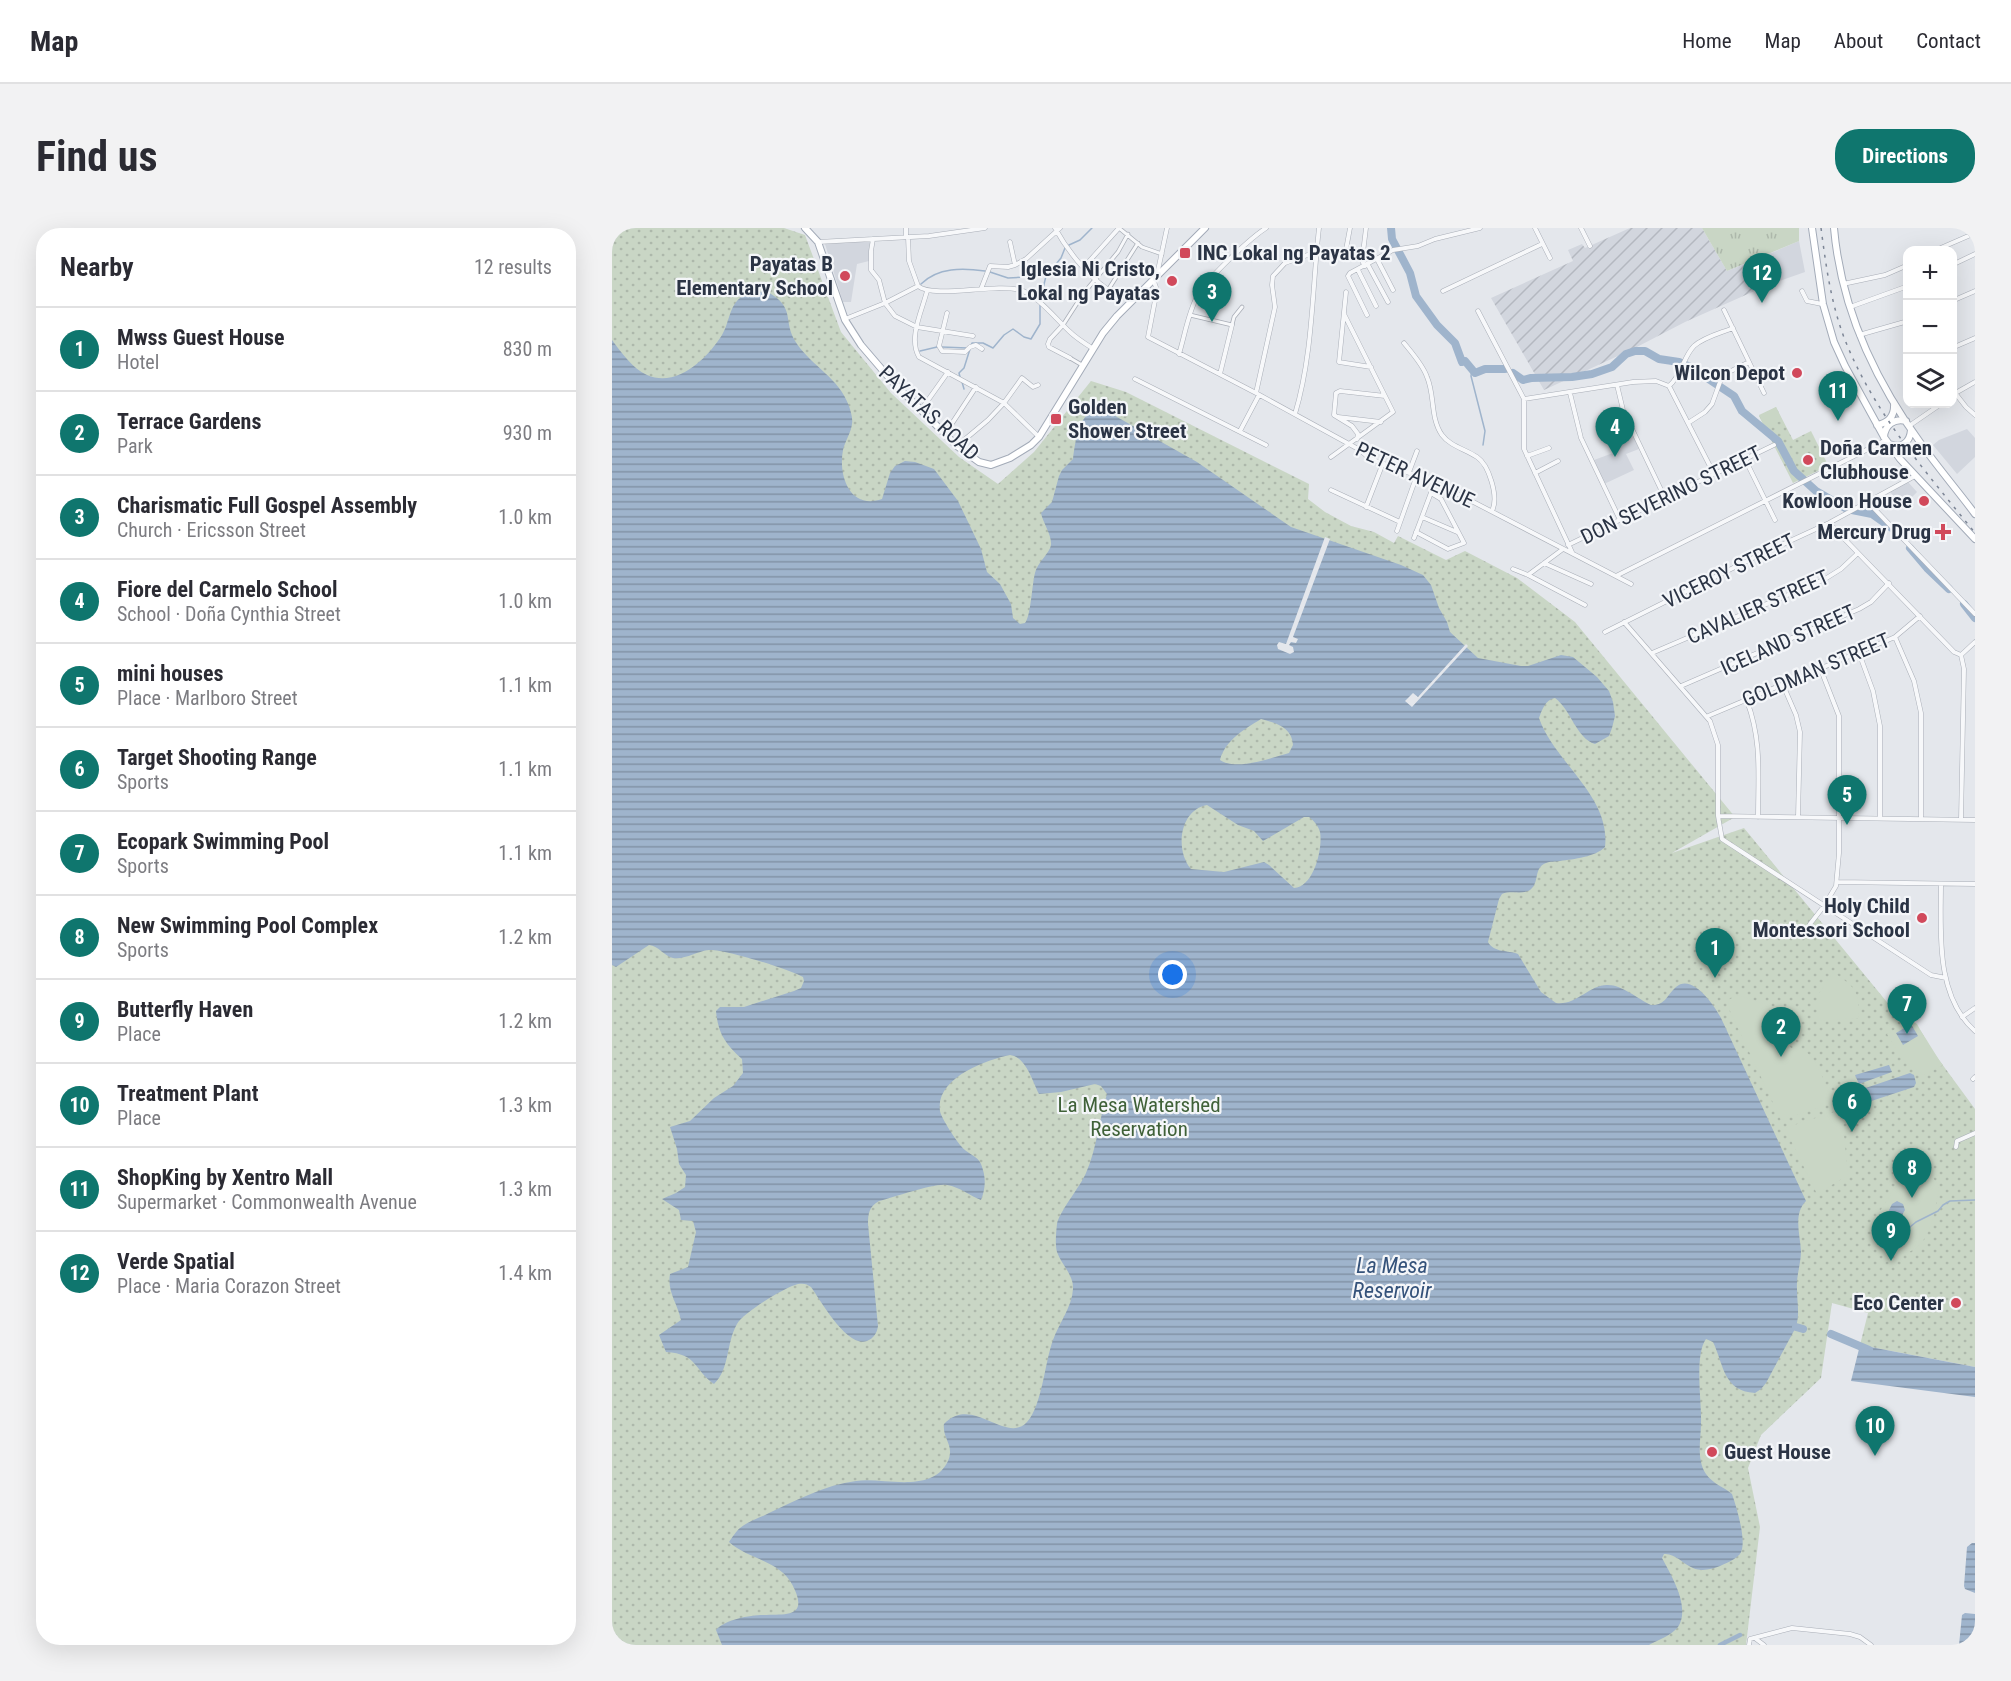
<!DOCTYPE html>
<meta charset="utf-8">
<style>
:root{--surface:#fff;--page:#f2f2f3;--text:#2b2b33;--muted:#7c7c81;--line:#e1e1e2;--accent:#0f766e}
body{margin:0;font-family:"Roboto Condensed",sans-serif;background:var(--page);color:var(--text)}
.controls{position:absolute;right:18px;top:18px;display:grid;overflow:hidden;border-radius:12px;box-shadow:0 6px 24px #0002}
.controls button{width:54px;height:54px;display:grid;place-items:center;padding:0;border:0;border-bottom:2px solid var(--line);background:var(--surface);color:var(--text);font:30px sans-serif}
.you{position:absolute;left:561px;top:747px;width:21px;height:21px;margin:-15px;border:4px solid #fff;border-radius:50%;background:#1a73e8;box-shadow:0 0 0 9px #1a73e833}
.badge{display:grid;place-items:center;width:39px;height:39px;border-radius:50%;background:var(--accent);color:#fff;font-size:20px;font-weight:700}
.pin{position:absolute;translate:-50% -50px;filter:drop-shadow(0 2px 3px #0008)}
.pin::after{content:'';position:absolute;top:32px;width:21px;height:18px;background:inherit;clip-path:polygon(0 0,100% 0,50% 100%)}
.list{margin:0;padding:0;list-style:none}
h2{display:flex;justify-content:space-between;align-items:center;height:78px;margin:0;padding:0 24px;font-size:26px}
h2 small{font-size:20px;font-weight:400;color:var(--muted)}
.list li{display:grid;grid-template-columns:39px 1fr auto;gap:18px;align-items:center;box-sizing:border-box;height:84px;padding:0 24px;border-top:2px solid var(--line)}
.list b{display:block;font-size:22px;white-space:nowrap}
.list p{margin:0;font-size:20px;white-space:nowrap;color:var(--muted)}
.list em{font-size:20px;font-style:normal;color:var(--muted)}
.icon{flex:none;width:33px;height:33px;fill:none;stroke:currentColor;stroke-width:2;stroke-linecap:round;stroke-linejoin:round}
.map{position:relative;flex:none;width:1363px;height:1417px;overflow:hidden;border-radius:24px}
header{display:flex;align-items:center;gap:36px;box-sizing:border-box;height:84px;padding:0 30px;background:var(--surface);border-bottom:2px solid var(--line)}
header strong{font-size:28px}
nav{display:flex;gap:33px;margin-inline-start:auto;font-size:21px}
.intro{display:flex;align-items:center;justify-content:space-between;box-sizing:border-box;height:144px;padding:0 36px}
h1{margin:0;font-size:42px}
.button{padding:15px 27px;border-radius:24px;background:var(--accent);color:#fff;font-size:21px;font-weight:700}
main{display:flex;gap:36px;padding:0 36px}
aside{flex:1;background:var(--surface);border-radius:24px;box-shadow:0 6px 24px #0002}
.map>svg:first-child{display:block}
.built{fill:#d2d6de}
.industrial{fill:url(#industrial-furrows)}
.grass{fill:url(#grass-tufts)}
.park{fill:url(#park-dots)}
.garden{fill:#c9d6c5}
.water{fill:url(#water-rules);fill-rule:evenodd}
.pier{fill:#e4e7ec}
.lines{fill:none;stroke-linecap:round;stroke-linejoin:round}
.stream{stroke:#9fb4cc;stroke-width:1.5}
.canal{stroke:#9fb4cc;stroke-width:4.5}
.river{stroke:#9fb4cc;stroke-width:8}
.pedestrian-casing{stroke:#a9aeb7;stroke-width:4.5}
.minor-casing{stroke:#a9aeb7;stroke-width:5}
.primary-casing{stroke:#a3abb8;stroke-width:8}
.pedestrian{stroke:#f7f8fa;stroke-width:3}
.minor{stroke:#f7f8fa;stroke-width:4}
.primary{stroke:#fff;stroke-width:6}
.rail{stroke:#7d8696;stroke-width:1.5;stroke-dasharray:3 6;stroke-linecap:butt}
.poi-dot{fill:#d1495b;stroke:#f4f6f9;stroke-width:2}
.labels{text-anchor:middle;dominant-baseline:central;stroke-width:4.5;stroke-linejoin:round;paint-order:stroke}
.poi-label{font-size:21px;font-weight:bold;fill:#2b3445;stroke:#f4f6f9;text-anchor:end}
.street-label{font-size:21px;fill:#2b3445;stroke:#f4f6f9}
.park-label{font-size:21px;fill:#3f6138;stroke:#f4f6f9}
.water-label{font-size:22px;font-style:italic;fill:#34527a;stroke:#f4f6f9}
</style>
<header>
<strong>Map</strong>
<nav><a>Home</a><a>Map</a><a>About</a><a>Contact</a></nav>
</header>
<div class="intro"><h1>Find us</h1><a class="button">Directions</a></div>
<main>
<aside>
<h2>Nearby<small>12 results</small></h2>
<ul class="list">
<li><span class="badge">1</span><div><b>Mwss Guest House</b><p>Hotel</p></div><em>830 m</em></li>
<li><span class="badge">2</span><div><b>Terrace Gardens</b><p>Park</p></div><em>930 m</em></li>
<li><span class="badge">3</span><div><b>Charismatic Full Gospel Assembly</b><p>Church · Ericsson Street</p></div><em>1.0 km</em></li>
<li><span class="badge">4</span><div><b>Fiore del Carmelo School</b><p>School · Doña Cynthia Street</p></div><em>1.0 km</em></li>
<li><span class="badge">5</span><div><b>mini houses</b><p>Place · Marlboro Street</p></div><em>1.1 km</em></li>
<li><span class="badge">6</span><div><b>Target Shooting Range</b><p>Sports</p></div><em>1.1 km</em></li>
<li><span class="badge">7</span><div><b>Ecopark Swimming Pool</b><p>Sports</p></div><em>1.1 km</em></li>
<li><span class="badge">8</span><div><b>New Swimming Pool Complex</b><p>Sports</p></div><em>1.2 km</em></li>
<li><span class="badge">9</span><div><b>Butterfly Haven</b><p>Place</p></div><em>1.2 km</em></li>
<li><span class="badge">10</span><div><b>Treatment Plant</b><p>Place</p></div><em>1.3 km</em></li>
<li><span class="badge">11</span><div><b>ShopKing by Xentro Mall</b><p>Supermarket · Commonwealth Avenue</p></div><em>1.3 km</em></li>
<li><span class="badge">12</span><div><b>Verde Spatial</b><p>Place · Maria Corazon Street</p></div><em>1.4 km</em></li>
</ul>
</aside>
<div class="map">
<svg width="1363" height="1417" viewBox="0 0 1363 1417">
<defs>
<pattern id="industrial-furrows" width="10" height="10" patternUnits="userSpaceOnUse" patternTransform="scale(1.5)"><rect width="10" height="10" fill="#d2d6de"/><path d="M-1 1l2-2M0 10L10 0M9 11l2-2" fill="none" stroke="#b4b8c0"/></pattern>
<pattern id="grass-tufts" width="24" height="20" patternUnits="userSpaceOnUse" patternTransform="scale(1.5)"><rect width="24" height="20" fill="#c9d6c5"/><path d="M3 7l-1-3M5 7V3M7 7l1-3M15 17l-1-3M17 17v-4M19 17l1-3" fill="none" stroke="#adb8ab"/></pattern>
<pattern id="park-dots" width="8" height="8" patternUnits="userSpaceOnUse" patternTransform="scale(1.5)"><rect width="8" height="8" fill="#c9d6c5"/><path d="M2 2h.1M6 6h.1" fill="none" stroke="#adb8ab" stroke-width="1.8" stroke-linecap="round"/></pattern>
<pattern id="water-rules" width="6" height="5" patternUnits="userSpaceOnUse" patternTransform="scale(1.5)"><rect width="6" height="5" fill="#9fb4cc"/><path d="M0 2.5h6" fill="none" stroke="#8293a7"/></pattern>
</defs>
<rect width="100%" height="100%" fill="#e4e7ec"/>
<path class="built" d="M258 12 257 33 245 36 239 74H231L213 16Z
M1187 13 1193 44 1156 57 1145 31Z
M1355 201 1363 210V229L1345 246 1321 217 1327 212Z
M1021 208 1027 221 1014 226 1022 242 992 256 982 232 1001 225 999 217Z
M1296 254 1305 264 1291 278 1278 264Z"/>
<path class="industrial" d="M1018 0H1090L1115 43 1145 31 1156 57 1073 94 1021 121 932 162 879 70 961 33 956 22 970 16 973 20Z"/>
<path class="grass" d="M1090 0H1187V13L1115 43Z"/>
<path class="park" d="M0 0H172L193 7 229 104 279 165 347 229 386 256 422 224 479 153 514 164 697 256 696 271 713 284 739 298 762 304 782 315 786 308 834 332 853 323 905 350 963 394 1123 589 1060 625 1132 600 1279 779 1305 796 1319 821 1363 881V1139L1248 1117 1256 1085 1220 1075 1209 1150 1149 1207 1136 1240 1148 1299 1134 1417H0Z
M1164 179 1181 212 1199 203 1215 235 1213 236 1214 239 1181 255 1147 188Z"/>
<path class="garden" d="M1164 179 1170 192 1153 200 1147 187Z
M1221 744C1245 761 1246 761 1247 790L1206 793V767Z
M1126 767 1153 776 1179 820C1184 822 1189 822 1193 824 1206 829 1215 863 1221 875L1169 892 1118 783 1116 772Z
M1299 792C1309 799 1322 826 1331 837L1312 847 1290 831 1275 806Z
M1225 883 1231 897 1236 947 1205 966 1173 900Z
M1296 939 1316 943 1327 958C1324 977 1319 1015 1299 1023 1291 1027 1278 1025 1270 1026L1263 998 1268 983Z"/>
<path class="water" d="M154 63C186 80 169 93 185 116 201 139 227 150 237 178 239 184 241 191 240 196 239 205 233 213 231 222 226 248 238 282 270 271L278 245 283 238 293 233 303 234 322 241 346 273 369 321 375 344 388 356 399 376 401 390 408 396 413 395C419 388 420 356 423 345 425 335 438 325 439 317 440 307 431 295 429 285L440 274 447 248 450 242 461 231C463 215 467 181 489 180L585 234 679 299 789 337 811 347 819 357 827 380 835 394 838 404 866 430 909 438H916L949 427 961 429 985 449 997 463 1001 474 1003 488 1000 500 997 508 983 516C964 510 960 483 943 470 933 472 930 482 927 490 942 534 999 568 993 619 983 629 962 631 948 633 943 634 938 633 934 635 921 640 928 655 918 662 910 667 899 662 890 666L887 671 876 714C882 725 896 722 906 726L929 764 944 775C964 778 978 756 996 757 1010 757 1026 771 1039 777 1053 778 1055 767 1064 759 1080 745 1102 777 1109 790L1194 973C1181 986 1188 1006 1189 1023 1189 1036 1184 1048 1185 1061 1185 1075 1188 1085 1184 1099L1154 1155 1149 1161 1143 1165C1111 1163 1112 1137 1101 1114L1094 1111C1082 1128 1090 1174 1089 1195 1089 1211 1084 1231 1094 1246 1101 1256 1112 1259 1120 1266 1124 1278 1136 1315 1128 1326 1124 1331 1115 1335 1108 1338 1100 1341 1090 1344 1081 1340 1071 1336 1063 1325 1052 1326L1050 1330C1059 1347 1079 1379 1066 1399 1060 1407 1046 1412 1037 1417H110L104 1402C112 1392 138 1387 151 1387 174 1386 197 1390 181 1358 168 1332 137 1332 117 1314 120 1310 124 1303 128 1300 136 1293 148 1290 157 1285 185 1272 213 1257 244 1253 271 1249 318 1266 335 1235 344 1218 330 1211 332 1196 360 1166 394 1217 415 1194 430 1178 433 1133 441 1112 447 1095 460 1079 461 1061 462 1047 449 1036 445 1024 443 1016 444 1005 445 996 447 984 468 959 474 945 485 920 487 892 495 866L489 858 483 856 449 864 427 866C420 852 414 829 398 827 374 832 323 850 328 883 329 890 344 912 349 918 354 925 366 928 369 936 374 949 374 959 369 972 358 968 348 959 335 957 321 955 284 969 267 973 257 979 256 985 256 996L266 1098C265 1105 262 1110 255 1113 235 1120 209 1073 199 1059 195 1056 192 1055 186 1056 173 1059 131 1085 125 1096 114 1115 118 1141 102 1156 81 1141 86 1126 54 1124L47 1107 69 1092C65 1074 55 1064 58 1046L76 1039 84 1004 81 993 69 992 67 982 50 971 64 965 73 959 74 947 67 936 65 921 58 899 78 893 102 870 121 858 131 845 130 831C113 816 106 805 104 783L108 779H132L182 763 189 760 192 753 191 749C176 741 113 721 97 722 85 723 73 732 61 730 52 728 47 718 37 717L4 739 0 737V112C9 124 21 141 35 147 65 160 95 131 110 107 117 96 117 79 128 70 135 64 146 64 154 63ZM649 491C664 495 680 499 681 517L677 525C659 530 624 543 608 532 613 512 633 501 649 491ZM595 577 626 597 642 603 651 613 692 589H697C702 593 706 597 708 604 711 620 702 659 682 660L657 637 652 634 612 644 579 641C563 623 567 582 595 577Z
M1299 796 1306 808 1291 817 1284 805Z
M1277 837 1280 844 1247 856 1243 847Z
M1298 845 1302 847 1304 855 1302 859 1229 883 1226 882 1224 870Z
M1285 973 1291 976 1293 982 1285 996 1280 997 1273 990 1280 976Z
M1248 1117 1363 1139V1169L1239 1153Z
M1360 1315H1363V1365L1353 1361 1352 1358 1355 1319Z
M1353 1385 1363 1386V1417H1347L1350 1387Z"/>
<path class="pier" d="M713 309 718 311 681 409 686 411 684 415 679 414 677 417 681 419 682 424 678 426 666 421 665 417 667 414 674 416Z
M854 416 856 418 800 479 793 473 801 465 806 469Z"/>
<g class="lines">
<path class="stream" d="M457 17 468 12 480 0
M378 44 396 50 434 48
M309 56C326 39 351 40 373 43
M428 73 434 48 449 30 453 20
M359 117 360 115H371L381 120 392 107 401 101 412 109 419 111 428 96V77
M330 119 355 120
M308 123 325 119
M860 141 859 148 873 203 871 217
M348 149 347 145 352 140 358 121
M350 154 352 161
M1298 999 1304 994 1326 983 1331 977 1338 973 1363 972"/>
<path class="canal" d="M1108 1417 1128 1407"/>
<path class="river" d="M779 0 780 11 798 45 804 68 825 97 843 115 850 134 853 133 863 145 873 141H893
M901 145 911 152 919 150 960 149 980 146 1000 139 1014 126 1023 123H1033L1047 131 1067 134 1080 140 1122 168 1130 183 1166 213 1182 243 1204 263 1235 281 1260 286 1284 303
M1298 320 1315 340 1337 361
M1352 376 1363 390
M1184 1099 1191 1101
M1219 1106 1257 1122"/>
<g class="pedestrian-casing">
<path id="pedestrian" d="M507 0 530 19 550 26
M496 62 526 15
M578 87 620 97 622 89 630 79
M451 97 471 66 506 24 516 6
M458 130 470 137"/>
</g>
<g class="minor-casing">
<path id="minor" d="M294 0V9
M443 0C455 22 474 46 495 61 502 66 512 69 520 73
M923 0 938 30
M969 0 978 18
M296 9 297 33 306 58
M261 11 259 23V42L267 52 273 75 283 88 305 99 361 108
M206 14 317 8 373 0
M1324 22 1363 5
M733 27 738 0
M765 31 781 62
M403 37 414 31 448 0
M756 37 776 74
M1340 37 1363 26
M753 38 750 33 754 0
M472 39 507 0
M746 42 764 78
M545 47 555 0
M541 51 545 62 536 109 644 165 748 222 758 231 823 254 1019 356
M1231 56 1273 47 1296 37
M306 58C322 71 383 55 408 62 424 66 444 91 457 103 464 110 472 115 480 120
M369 61 378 38 396 39 403 37 398 14
M315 63C310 83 296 110 307 129L392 175 427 209
M831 63 930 16
M1190 63 1195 73 1210 76
M734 64 727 134 759 139
M1340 73 1363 63
M1238 79 1296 58
M1112 82 1152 165
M866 83 912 171V221L960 324
M335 85 327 118 330 123 353 124 358 119 364 117 370 121
M755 87 736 48 738 45 781 22 806 18 823 11 868 0
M233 91 273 75 306 58
M451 97 438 111 436 116 437 119 458 130
M1247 107 1296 93
M792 115C800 125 811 137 815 149 823 167 818 190 830 207 838 218 853 221 865 229 877 237 887 269 880 283
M1340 120 1363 110
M567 126C573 107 576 84 586 67 596 50 637 11 654 0
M608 146 620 97
M523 151 654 217
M1005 157 1011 182 1053 270
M1057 158 1102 246
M1057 158C1070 147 1071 129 1082 118 1092 109 1109 105 1121 100
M1340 161 1354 179 1363 187
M644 165 663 79 660 57 661 48 673 35 704 24
M958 165 969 210 1008 292
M1340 167 1363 154
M912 171 1021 154 1044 153 1057 158
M309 182 336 144
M683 186C701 126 700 62 707 0
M726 189 769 194
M1076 195 1093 184 1100 176 1108 154 1113 146 1137 134
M1297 198 1329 176
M628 203 647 167
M333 206 364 159
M745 211 746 206 740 198 722 187 724 165 728 163 773 168
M345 218 376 192 392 175 410 150 421 159 426 157
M915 228 937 220
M719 229 781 184 732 86
M1133 231 1163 292
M797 244 805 223
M923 245 946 233
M719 262 788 294
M1255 273 1363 386
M754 279 771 235
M810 289 845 304
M1217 295 1342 424 1349 427
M785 303 805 247
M804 304 836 321 852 315 829 271 819 265
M802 310 823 254
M956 317 1162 217
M932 335 979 356
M901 341 916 347 973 377
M916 347 951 321
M1004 348 1274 212
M1012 394 1098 493 1106 517V588L1110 611 1319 747 1334 750
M993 404 1143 329 1217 295 1303 248
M1283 409 1302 453 1309 485V591
M1040 425 1213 351 1229 341 1246 325
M1247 425 1261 463 1268 498V590
M1171 457 1184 487 1188 504 1186 589
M1069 458 1247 381 1259 374 1277 355
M1135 473C1150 513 1146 547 1146 589
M1096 488 1283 409 1308 388
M1106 588 1363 592
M1349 592 1352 441 1349 427 1363 414
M1225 654 1363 656
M1329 656C1329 704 1323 768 1363 803
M1198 696 1212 678 1224 658 1227 625V488L1209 442
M1350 789 1363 780
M1361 851 1363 849
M1344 919 1345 913 1363 905
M1144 1411 1152 1417
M1137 1417 1138 1411 1180 1400 1238 1406 1248 1409 1259 1417"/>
</g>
<g class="primary-casing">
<path id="primary" d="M193 0 206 14 233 92 249 117 279 152 345 218 367 234 379 237 398 230 419 217 427 209 491 105 505 88 593 0
M1200 0 1211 76 1222 114 1233 138 1272 209 1288 231 1363 311
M1222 0C1229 80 1263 153 1310 217 1327 241 1346 263 1363 286
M1265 197C1277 195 1283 188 1282 175
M1272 209C1273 197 1282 190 1294 193
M1277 216C1289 221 1298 215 1299 202"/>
</g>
<use href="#pedestrian" class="pedestrian"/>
<use href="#minor" class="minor"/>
<use href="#primary" class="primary"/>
<path class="rail" d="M1209 0C1214 38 1219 76 1233 112 1262 185 1314 244 1363 305"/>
</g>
<g class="poi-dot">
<rect x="567" y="19" width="12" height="12" rx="3"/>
<circle cx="233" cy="48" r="6"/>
<circle cx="560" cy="53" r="6"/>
<circle cx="1185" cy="145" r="6"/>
<rect x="438" y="185" width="12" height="12" rx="3"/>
<circle cx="1196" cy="232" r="6"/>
<circle cx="1312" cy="273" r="6"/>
<path d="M1328 295h6v6h6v6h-6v6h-6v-6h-6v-6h6z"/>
<circle cx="1310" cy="690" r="6"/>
<circle cx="1344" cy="1075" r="6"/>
<circle cx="1100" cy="1224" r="6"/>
</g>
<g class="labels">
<g class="poi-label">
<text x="585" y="25" text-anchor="start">INC Lokal ng Payatas 2</text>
<text x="221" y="36">Payatas B<tspan x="221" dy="24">Elementary School</tspan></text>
<text x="548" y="41">Iglesia Ni Cristo,<tspan x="548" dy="24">Lokal ng Payatas</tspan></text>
<text x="1173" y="145">Wilcon Depot</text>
<text x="456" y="179" text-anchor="start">Golden<tspan x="456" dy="24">Shower Street</tspan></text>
<text x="1208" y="220" text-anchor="start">Doña Carmen<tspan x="1208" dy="24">Clubhouse</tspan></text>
<text x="1300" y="273">Kowloon House</text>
<text x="1319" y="304">Mercury Drug</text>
<text x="1298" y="678">Holy Child<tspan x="1298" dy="24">Montessori School</tspan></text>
<text x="1332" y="1075">Eco Center</text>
<text x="1112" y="1224" text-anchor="start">Guest House</text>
</g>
<g class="street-label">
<text transform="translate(317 185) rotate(43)">PAYATAS ROAD</text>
<text transform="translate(803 247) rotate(25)">PETER AVENUE</text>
<text transform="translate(1059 267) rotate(-26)">DON SEVERINO STREET</text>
<text transform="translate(1117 343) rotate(-26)">VICEROY STREET</text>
<text transform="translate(1146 379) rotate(-24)">CAVALIER STREET</text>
<text transform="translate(1176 412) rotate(-24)">ICELAND STREET</text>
<text transform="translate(1204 442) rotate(-23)">GOLDMAN STREET</text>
</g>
<g class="park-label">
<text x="527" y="877">La Mesa Watershed<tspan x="527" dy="24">Reservation</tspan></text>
</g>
<g class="water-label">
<text x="780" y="1037">La Mesa<tspan x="780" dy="25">Reservoir</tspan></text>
</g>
</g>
</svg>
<div class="controls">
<button>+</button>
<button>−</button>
<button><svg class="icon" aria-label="layers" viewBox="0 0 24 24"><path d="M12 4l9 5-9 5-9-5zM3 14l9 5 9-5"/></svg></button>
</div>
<div class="you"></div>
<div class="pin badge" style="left:1103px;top:750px">1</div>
<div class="pin badge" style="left:1169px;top:829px">2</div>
<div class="pin badge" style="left:600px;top:94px">3</div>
<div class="pin badge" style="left:1003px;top:229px">4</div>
<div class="pin badge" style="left:1235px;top:597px">5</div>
<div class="pin badge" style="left:1240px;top:904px">6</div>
<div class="pin badge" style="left:1295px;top:806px">7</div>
<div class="pin badge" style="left:1300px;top:970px">8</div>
<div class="pin badge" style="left:1279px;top:1033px">9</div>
<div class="pin badge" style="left:1263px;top:1228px">10</div>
<div class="pin badge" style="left:1226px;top:193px">11</div>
<div class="pin badge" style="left:1150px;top:75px">12</div>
</div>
</main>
